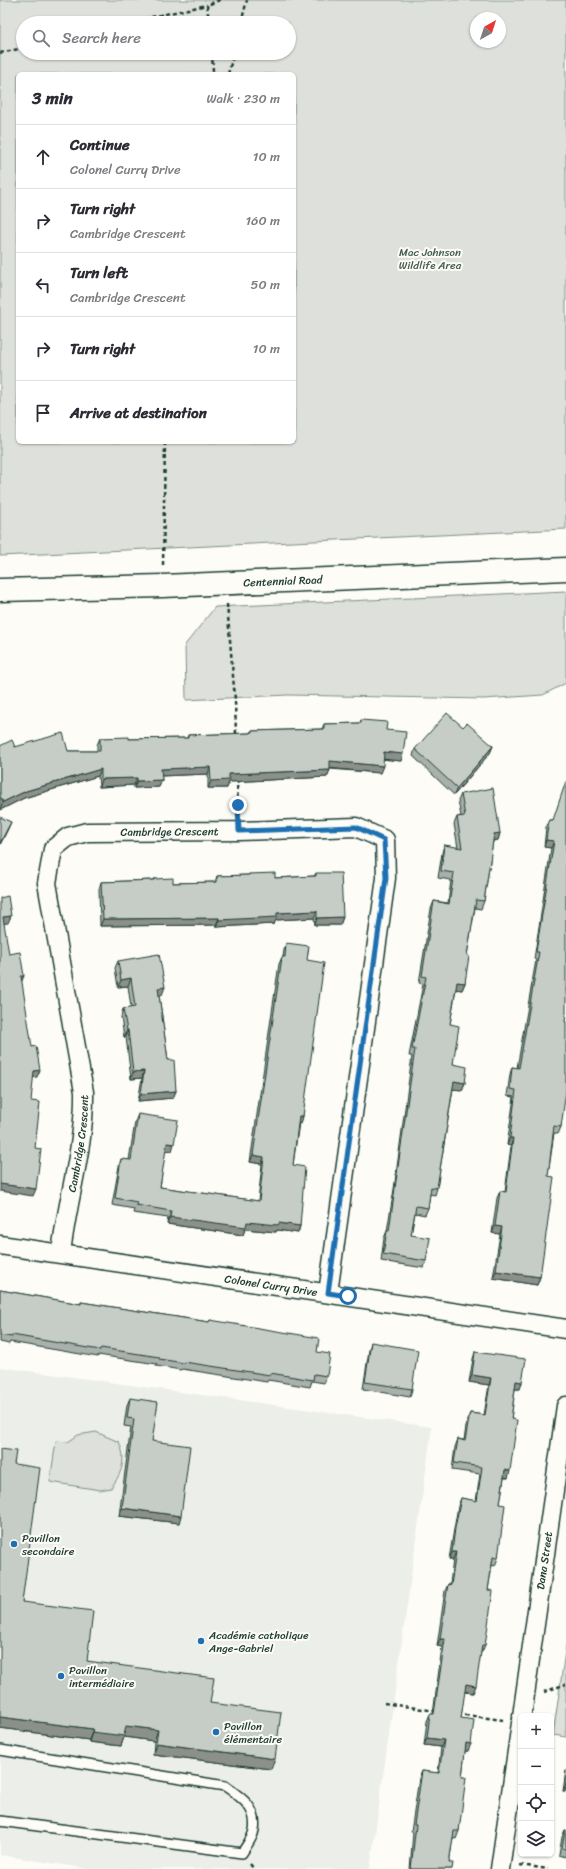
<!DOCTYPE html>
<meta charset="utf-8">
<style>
:root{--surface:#fff;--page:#f7f7f7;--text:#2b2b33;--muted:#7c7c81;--line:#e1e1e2}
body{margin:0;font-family:Sriracha,sans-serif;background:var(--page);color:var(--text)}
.controls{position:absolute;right:12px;bottom:12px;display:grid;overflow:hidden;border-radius:6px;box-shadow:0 1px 3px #0004}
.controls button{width:36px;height:36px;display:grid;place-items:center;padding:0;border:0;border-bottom:1px solid var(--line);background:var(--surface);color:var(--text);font:20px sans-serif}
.compass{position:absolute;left:470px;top:12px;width:36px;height:36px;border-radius:50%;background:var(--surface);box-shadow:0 1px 3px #0004;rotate:39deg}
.stop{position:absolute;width:12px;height:12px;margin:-9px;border:3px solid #1f6fb2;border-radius:50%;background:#fff}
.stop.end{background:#1f6fb2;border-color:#fff;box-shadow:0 1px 4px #0008}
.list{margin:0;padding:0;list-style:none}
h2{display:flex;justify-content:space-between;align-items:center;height:52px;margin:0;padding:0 16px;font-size:17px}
h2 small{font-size:13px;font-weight:400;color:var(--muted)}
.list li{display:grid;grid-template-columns:26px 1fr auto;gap:12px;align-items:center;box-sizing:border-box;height:64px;padding:0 16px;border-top:1px solid var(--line)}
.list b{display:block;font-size:15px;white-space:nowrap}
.list p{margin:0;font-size:13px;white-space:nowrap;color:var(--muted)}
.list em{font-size:13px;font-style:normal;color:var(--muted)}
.icon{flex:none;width:22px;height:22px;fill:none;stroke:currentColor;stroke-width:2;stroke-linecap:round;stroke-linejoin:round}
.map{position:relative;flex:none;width:566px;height:1869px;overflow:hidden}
.search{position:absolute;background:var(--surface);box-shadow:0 1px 3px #0004;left:16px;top:16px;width:280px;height:44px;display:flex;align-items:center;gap:10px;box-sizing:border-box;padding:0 14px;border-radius:22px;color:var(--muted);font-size:15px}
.panel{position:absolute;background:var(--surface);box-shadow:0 1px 3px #0004;left:16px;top:72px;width:280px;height:372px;border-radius:6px}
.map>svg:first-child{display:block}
.built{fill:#eceee9}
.green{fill:#dde0db;stroke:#7e8e88;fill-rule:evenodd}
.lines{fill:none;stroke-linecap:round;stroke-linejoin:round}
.service-casing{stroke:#1f3d34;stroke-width:12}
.minor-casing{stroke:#1f3d34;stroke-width:21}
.secondary-casing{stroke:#1f3d34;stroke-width:25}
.path{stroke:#1f3d34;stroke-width:2.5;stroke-dasharray:4 3;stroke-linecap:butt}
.service{stroke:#fdfcf7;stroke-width:9}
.minor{stroke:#fdfcf7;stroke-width:18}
.secondary{stroke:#fdfcf7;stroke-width:22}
.wall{fill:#aab0ab;stroke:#1f3d34}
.shaded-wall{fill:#8b908b;stroke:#1f3d34}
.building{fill:#c6cdc7;stroke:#1f3d34}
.route{stroke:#1f6fb2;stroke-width:5}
.poi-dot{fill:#1f6fb2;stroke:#fdfcf7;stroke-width:1.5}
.labels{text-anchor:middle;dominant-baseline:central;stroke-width:4;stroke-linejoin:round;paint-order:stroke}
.park-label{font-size:11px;fill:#455e55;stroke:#fdfcf7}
.street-label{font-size:11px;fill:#1f3d34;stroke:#fdfcf7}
.poi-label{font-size:11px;fill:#1f3d34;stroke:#fdfcf7;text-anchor:start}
</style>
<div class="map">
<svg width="566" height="1869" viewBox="0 0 566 1869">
<rect width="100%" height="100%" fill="#fdfcf7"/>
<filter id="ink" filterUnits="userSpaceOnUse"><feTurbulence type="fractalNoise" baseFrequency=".025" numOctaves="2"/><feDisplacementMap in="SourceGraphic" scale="8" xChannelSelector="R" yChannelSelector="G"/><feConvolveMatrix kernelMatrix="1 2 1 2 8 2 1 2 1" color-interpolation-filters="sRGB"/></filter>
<g filter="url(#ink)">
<path class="built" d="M0 1367 432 1427 370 1869H89L0 1855Z"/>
<path class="green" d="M0 0H566V529L0 556ZM476 18H500V42H476ZM23 23H289V53H23ZM18 74H294V442H18Z
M566 591V683L543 695 484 699 288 695 186 700 185 645 215 607Z
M96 1432 119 1442C127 1459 122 1473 111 1488L100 1490 50 1482 56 1441 68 1442 78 1435Z
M566 1645V1737L553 1735Z"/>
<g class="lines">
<g class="service-casing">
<path id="service" d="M0 1750 225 1786C241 1797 258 1808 254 1830 253 1838 246 1846 242 1853L0 1821"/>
</g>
<g class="minor-casing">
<g id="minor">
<path id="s1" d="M0 1245 566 1329"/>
<path id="s2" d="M61 1253C67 1200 85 1146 84 1092L47 883 53 849 68 837 87 832 239 831 356 827 385 840 386 878 328 1293"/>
<path id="s3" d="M522 1716 566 1406"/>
<path d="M500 1869 521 1723"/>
</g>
</g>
<g class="secondary-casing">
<g id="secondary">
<path id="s4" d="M0 590 163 586 566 569"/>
</g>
</g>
<path class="path" d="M124 23 207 5
M209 23 207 5 220 0
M241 23 247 0
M0 53 23 48
M212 53 213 71 215 74
M228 74 234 53
M163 565 165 442
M227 604 235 700 236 736
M237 779 238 812
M544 1692 566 1684
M384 1703 435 1711
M458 1714 503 1720
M250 1864 254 1869
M520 1865 548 1869"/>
<use href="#service" class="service"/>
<use href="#minor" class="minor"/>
<use href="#secondary" class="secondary"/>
</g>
<path class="wall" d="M361 720 386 730 401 761 383 759 380 773 330 769 327 777 229 782 227 788H208V774L161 776 162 780 159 787 134 788V785L99 787 98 776 24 798 0 810V746L15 747 68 751H97V745L100 738 129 739 187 738 188 735 250 733 251 731 322 729 324 724 360 723Z
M463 727 493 746 490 753 454 795 413 756 415 749Z
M461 794 500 833 498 840 493 841 484 901 481 909 475 908 467 955 465 983 462 990 456 989 450 1024 453 1064 465 1083 462 1090 453 1089 437 1188 435 1195 430 1194 428 1208 425 1215 415 1213 411 1235 426 1261 424 1268 381 1261 384 1238 387 1231 394 1189 412 1056H409L423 984 419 983 431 909 434 901 448 903 451 880 438 878 442 853 444 845 458 848 454 824 457 817 461 816 458 801Z
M549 820H553L565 1022 561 1127 558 1134 554 1133 548 1176 540 1277 537 1285 493 1278 500 1234 492 1233 497 1198 500 1191 505 1192 511 1146 507 1145 514 1097 507 1096 510 1074 512 1067 517 1068 536 960 534 959 551 848 544 847 546 827Z
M316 873 343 917 340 925H315L314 918 276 920 274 924 216 927V925L100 926 99 889 101 882 153 880 154 879 173 883 215 882 217 876 249 875V874L275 878 314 876Z
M286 943 307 960 303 1116 301 1124 299 1123 293 1165 300 1226 298 1233 277 1230 276 1232 245 1229 243 1235 167 1224 168 1218 133 1213 134 1209 112 1205 119 1166 121 1159 129 1160 135 1122 138 1114 172 1151H165L160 1187 258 1201 262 1164 250 1162 279 964 282 957H283L284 950Z
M118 961 162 995H159L168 1060 176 1091 173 1098 138 1101 142 1078 131 1079 126 1037H124L121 1017 123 1009 131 1008 128 986 118 987 115 968Z
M0 1290 81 1304V1302L209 1322 210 1320 317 1352 327 1376 324 1383 312 1381 310 1387 268 1380 267 1382 182 1369 181 1370 156 1366 157 1364 98 1355V1357L10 1342 9 1344 0 1342Z
M371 1342 412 1389 410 1397 363 1389 369 1350Z
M475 1352 522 1382 520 1389H515L511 1419 508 1478H504L500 1504 498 1558 495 1566 492 1565 488 1590 485 1645 482 1652H481L473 1693 464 1692 461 1718 468 1751H465L462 1777 459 1831 456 1839 453 1838 449 1863 452 1869H410L413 1832H411L419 1778 422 1771 438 1773 441 1747 424 1745 427 1721 430 1714H433L442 1647 437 1646 445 1591 448 1584H450L453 1559H449L453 1535 458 1506 461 1498 476 1501 480 1474 452 1470 455 1447 458 1439 464 1440 467 1420 470 1413 484 1415 489 1385 469 1382 473 1359Z
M130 1398 152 1441 179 1523 119 1516 131 1427 124 1426 127 1405Z
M14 1464 22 1602 87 1661 210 1703 275 1759 271 1769 153 1754 154 1741 124 1737 121 1746 89 1742V1740L0 1728Z
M566 1770V1791H563Z
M565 1830H566V1857L559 1855 562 1837Z"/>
<path class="shaded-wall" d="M493 746 490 753 454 795 457 788Z
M384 752 403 754 401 761 381 759Z
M330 761 383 766 380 773 327 768Z
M210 767 208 774 159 776 161 769Z
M101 769 98 776 24 798 0 810 3 802 26 791Z
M330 770 327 777 229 782 227 788H208L211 781 229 774Z
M137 778 134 785 99 787 101 779Z
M162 780 159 787 134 788 137 781Z
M11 822 8 829 0 845V843Z
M500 833 498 840 491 841 494 834Z
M546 840 554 841 551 848 544 847Z
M317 911 314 918 276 920 274 924 216 927 219 920 277 913Z
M11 916 8 923 0 924 3 917Z
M343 917 340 925H315L317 918Z
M219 918 216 925 100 926 103 919Z
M21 976H24L21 983Z
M131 978 128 986 118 987 121 980Z
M457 982 465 983 462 990 454 989Z
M165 987 162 995 155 996 158 988Z
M127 1030H128L126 1037H124Z
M40 1070 37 1077 32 1078 34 1071Z
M144 1071 142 1078 131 1079 133 1072Z
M454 1081 465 1083 462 1090 451 1089Z
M176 1091 173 1098 138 1101 141 1094Z
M299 1116H303L301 1124 297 1123Z
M510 1138H513L511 1146 507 1145Z
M167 1143 174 1144 172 1151 164 1150Z
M253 1155 264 1157 262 1164 250 1162Z
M0 1184 36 1189 33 1196 0 1191Z
M170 1217 279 1223 300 1226 298 1233 277 1230 276 1232 245 1229 243 1235 167 1224Z
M495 1226 502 1227 500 1234 492 1233Z
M496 1271 540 1277 537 1285 493 1278Z
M472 1375 491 1378 489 1385 469 1382Z
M516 1381 522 1382 520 1389H514Z
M505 1470 510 1471 508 1478 503 1477Z
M122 1508 181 1516 179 1523 119 1516Z
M452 1552H456L453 1559H449Z
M440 1639H445L442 1647 437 1646Z
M466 1684 476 1686 473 1693 463 1691Z
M0 1717 93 1729 89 1740 0 1728Z
M126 1726 158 1730 154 1741 124 1737 121 1746 89 1742 92 1732Z
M427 1738 444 1740 441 1747 424 1745Z
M156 1743 275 1759 271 1769 153 1754Z
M466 1743 471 1744 468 1751H464Z
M566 1784V1791H563Z"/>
<path class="building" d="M447 713 463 727 467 723 493 746 457 788 415 749Z
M361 720 387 722 386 730 406 732 403 754 384 752 383 766 330 761V770L229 774V780L211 781 210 767 161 769 162 780 137 781V778L101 779V769L26 791 3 802 0 796V746L12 740 15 747 63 733 68 751H100V738L129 737V739L188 738V735L251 733V731L324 729V724L361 723Z
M566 781V1013L565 1022H566V1091L561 1127 554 1126 548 1176 554 1177 540 1277 496 1271 502 1227 495 1226 500 1191 506 1192 513 1138H510L516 1090 510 1089 512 1067 519 1068 539 952H536L554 841 546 840 549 820H553Z
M493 788 500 833 494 834 484 901 476 900 467 955 469 956 465 983 457 982 450 1024 459 1026 453 1064 467 1067 465 1083 454 1081 437 1188 431 1187 428 1208 416 1206 411 1235 430 1238 426 1261 383 1254 387 1231H389L396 1181 415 1049H412L426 977 422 976 434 901 449 904 454 873 441 871 444 845 462 848 457 817 465 816 461 794Z
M0 817 11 822 0 843Z
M275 873V878L316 876V873H341L343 917 317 918V911L277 913V917L219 920V918L103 919 101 882 154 880V879L173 878V883L217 882V876L249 875V874Z
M8 896 11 916 3 917 9 954 20 952 24 976H21L32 1047 36 1046 40 1070 34 1071 31 1101 40 1102 35 1148 41 1149 36 1189 0 1184V898Z
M286 943 309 946 307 960 324 963 303 1116H299L293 1165 305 1167 300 1226 279 1223 278 1225 247 1222 246 1227 170 1217 171 1211 136 1205 137 1202 115 1198 121 1159 131 1160 138 1114 178 1120 174 1144 167 1143 160 1187 259 1201 264 1157 253 1155 282 957H285Z
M159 954 165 987 158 988 168 1060H174L176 1091 141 1094 144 1071 133 1072 128 1030H127L123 1009 135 1007 131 978 121 980 118 961Z
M0 1290 81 1304V1302L209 1322 210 1320 319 1338 317 1352 330 1354 327 1376 314 1374 313 1380 270 1373V1375L184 1362V1363L159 1359V1357L101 1348 100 1350 12 1335V1337L0 1335Z
M371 1342 418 1350 412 1389 365 1382Z
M475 1352 526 1359 522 1382 516 1381 511 1419 517 1420 510 1471 505 1470 500 1504 505 1505 498 1558 493 1557 488 1590 493 1591 485 1645H482L476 1686 466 1684 461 1718 474 1720 471 1744 466 1743 462 1777H466L459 1831H454L449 1863H453L452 1869H411L416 1825H414L422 1771 439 1773 444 1740 427 1738 430 1714H434L445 1639H440L448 1584 451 1585 456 1552H452L455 1528 461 1498 477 1501 482 1467 454 1463 458 1439 465 1441 470 1413 485 1415 491 1378 472 1375Z
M130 1398 158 1402 152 1441 190 1446 181 1516 122 1508 134 1419 127 1418Z
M0 1449 16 1451 14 1464 40 1468 22 1602 93 1611 87 1661 214 1678 210 1703 281 1712 275 1759 156 1743 158 1730 126 1726 124 1736 92 1732 93 1729 0 1717Z
M565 1830H566V1849L562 1848Z"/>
</g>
<g class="lines" filter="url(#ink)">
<path class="route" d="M238 805 239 831 356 827 384 840 386 878 328 1293 348 1296"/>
</g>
<g class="poi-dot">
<circle cx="14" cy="1544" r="4"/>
<circle cx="201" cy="1641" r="4"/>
<circle cx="61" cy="1676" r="4"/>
<circle cx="216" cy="1732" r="4"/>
</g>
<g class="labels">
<g class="park-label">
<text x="430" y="252">Mac Johnson<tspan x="430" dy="13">Wildlife Area</tspan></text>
</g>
<g class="street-label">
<text stroke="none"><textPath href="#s4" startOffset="283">Centennial Road</textPath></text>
<text stroke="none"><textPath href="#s2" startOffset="531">Cambridge Crescent</textPath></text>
<text stroke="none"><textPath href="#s2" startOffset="111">Cambridge Crescent</textPath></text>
<text stroke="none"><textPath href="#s1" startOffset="274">Colonel Curry Drive</textPath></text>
<text stroke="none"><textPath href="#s3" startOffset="157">Dana Street</textPath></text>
</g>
<g class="poi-label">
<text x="22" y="1538">Pavillon<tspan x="22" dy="13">secondaire</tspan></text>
<text x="209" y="1635">Académie catholique<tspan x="209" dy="13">Ange-Gabriel</tspan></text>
<text x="69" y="1670">Pavillon<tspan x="69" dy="13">intermédiaire</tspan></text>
<text x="224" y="1726">Pavillon<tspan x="224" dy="13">élémentaire</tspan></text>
</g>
</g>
</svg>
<div class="controls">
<button>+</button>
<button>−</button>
<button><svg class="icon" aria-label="locate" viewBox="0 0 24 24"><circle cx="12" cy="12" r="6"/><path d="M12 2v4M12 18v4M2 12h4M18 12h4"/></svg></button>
<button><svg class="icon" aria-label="layers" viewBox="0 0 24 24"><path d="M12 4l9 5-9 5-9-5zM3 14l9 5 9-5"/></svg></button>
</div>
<svg class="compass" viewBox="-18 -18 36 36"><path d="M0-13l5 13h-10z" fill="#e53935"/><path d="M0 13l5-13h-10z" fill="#7c7c81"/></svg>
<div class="stop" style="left:348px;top:1296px"></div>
<div class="stop end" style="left:238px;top:805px"></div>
<div class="search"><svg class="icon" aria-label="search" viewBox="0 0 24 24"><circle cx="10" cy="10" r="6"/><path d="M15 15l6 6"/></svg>Search here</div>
<section class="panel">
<h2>3 min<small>Walk · 230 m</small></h2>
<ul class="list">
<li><svg class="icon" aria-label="ahead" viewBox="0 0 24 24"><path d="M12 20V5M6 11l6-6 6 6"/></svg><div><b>Continue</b><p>Colonel Curry Drive</p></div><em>10 m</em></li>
<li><svg class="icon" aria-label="right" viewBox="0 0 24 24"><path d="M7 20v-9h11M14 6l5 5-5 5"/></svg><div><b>Turn right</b><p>Cambridge Crescent</p></div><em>160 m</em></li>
<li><svg class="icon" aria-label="left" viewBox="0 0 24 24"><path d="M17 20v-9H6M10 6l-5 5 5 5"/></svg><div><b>Turn left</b><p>Cambridge Crescent</p></div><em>50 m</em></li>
<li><svg class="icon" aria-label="right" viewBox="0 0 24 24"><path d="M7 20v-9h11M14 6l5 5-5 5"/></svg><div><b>Turn right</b></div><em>10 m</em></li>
<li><svg class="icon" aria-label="arrive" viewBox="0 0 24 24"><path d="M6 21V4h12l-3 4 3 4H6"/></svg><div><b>Arrive at destination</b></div></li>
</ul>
</section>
</div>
